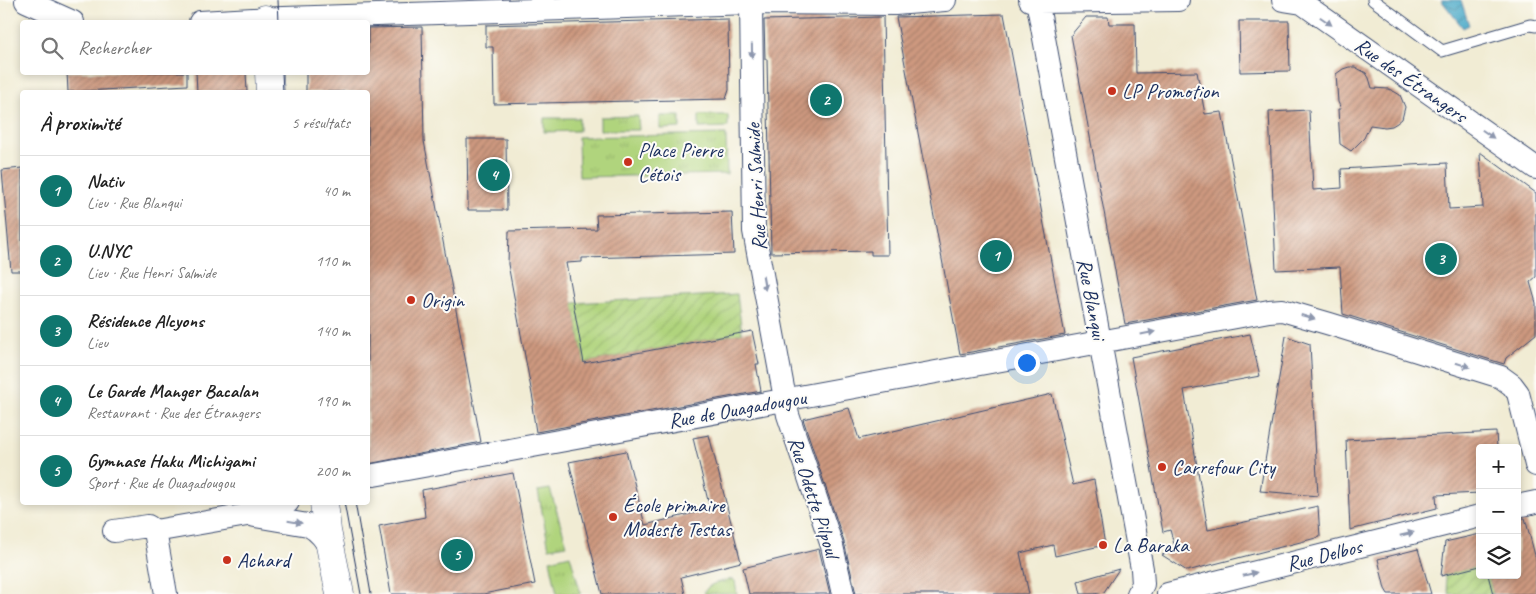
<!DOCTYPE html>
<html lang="fr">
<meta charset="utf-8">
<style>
:root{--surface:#fff;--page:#f2f2f2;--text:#222;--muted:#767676;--line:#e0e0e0;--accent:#0f766e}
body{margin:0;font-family:Caveat,sans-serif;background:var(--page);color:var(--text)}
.controls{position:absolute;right:15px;bottom:15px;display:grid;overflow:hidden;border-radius:5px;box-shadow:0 2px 8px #0003}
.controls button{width:45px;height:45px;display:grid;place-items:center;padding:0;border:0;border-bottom:1px solid var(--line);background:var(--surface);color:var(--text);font:25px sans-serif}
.you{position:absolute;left:1026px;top:362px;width:18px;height:18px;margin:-12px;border:4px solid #fff;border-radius:50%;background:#1a73e8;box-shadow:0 0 0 8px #1a73e833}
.badge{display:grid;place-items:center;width:32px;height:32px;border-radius:50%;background:var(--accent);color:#fff;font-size:16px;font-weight:700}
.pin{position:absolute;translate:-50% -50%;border:2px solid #fff;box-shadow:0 1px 5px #0006}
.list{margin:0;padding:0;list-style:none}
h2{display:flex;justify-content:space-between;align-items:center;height:65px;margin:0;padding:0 20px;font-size:21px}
h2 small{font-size:16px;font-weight:400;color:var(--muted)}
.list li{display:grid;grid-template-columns:32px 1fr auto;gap:15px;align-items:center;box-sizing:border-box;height:70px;padding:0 20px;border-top:1px solid var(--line)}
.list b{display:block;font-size:19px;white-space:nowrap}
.list p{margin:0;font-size:16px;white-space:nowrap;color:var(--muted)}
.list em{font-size:16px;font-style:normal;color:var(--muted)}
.icon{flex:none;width:28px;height:28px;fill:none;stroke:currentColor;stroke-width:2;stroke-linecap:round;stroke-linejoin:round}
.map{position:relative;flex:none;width:1536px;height:594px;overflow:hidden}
.search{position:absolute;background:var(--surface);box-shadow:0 2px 8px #0003;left:20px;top:20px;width:350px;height:55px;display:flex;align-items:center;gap:12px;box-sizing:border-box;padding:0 18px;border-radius:5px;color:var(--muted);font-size:19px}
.panel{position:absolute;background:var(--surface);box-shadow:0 2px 8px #0003;left:20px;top:90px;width:350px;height:415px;border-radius:5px}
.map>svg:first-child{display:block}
.grass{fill:url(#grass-tufts);stroke:#66826e}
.garden{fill:url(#garden-furrows);stroke:#66826e}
.water{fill:url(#water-waves);stroke:#316c92}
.building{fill:url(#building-hatch)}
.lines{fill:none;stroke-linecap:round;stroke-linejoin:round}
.service-casing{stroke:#3b4b70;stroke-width:13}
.minor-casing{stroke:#3b4b70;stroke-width:24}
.tertiary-casing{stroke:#3b4b70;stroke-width:29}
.service{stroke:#fff;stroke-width:11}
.minor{stroke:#fff;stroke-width:22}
.tertiary{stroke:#fff;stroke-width:28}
.tram{stroke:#1b2f5e;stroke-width:1}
.oneway{fill:#8d97ae}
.poi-dot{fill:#c8321e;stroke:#fdfcf7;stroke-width:2}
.labels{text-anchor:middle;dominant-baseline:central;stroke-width:4;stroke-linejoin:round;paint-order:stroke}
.street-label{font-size:21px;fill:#1b2f5e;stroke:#fdfcf7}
.poi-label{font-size:21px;fill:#1b2f5e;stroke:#fdfcf7;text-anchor:start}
</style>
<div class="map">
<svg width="1536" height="594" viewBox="0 0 1536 594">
<defs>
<pattern id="grass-tufts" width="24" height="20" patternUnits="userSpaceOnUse" patternTransform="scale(1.25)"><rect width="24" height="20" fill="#b0d47d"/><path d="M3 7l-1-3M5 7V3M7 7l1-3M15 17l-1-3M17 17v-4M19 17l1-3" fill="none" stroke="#97b66e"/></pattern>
<pattern id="garden-furrows" width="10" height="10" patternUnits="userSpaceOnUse" patternTransform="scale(1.25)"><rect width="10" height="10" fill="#b0d47d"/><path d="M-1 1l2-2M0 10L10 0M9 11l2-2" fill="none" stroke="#97b66e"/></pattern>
<pattern id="water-waves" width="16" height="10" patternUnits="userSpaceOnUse" patternTransform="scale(1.25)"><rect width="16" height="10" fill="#47a8c7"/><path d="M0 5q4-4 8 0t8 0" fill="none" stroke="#3a89a5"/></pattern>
<pattern id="building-hatch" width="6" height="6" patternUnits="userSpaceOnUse" patternTransform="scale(1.25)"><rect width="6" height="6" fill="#ce997f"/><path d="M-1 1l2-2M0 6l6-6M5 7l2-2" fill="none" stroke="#a67d6b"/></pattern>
</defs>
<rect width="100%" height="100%" fill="#fdfcf7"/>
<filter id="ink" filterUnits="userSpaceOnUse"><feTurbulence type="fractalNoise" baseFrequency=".02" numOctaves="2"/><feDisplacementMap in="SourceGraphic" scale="10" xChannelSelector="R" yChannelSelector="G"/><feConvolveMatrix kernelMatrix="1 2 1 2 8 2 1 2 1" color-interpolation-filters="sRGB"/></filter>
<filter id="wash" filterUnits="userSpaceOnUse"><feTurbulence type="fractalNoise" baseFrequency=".0096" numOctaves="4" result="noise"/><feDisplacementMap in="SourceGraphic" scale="20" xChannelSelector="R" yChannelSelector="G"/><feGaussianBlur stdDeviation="1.12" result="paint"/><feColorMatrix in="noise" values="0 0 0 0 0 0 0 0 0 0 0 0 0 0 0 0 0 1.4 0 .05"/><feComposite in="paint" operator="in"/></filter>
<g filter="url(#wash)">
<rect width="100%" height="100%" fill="#f1ecd4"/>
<path class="grass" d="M699 115H728V127L699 128Z
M638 116 639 130H600V117Z
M660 116H680V128L660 129Z
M544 118H579V131L544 132Z
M726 134 727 174 579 177 578 137Z
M550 489 567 545 549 548 538 491Z
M570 555 581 594H557L550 560Z
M733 579 735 581 737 594H704C707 582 722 582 733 579Z"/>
<path class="garden" d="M737 294 742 333 584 363 573 303Z
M1480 566V575H1488L1493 594H1449L1444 575Z"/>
<path class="water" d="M1441 0H1461L1469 25 1463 28Z"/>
<g id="blocks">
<path class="building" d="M1004 14 1065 335 960 354 896 17Z
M883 17 888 255H871V251L771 253 767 59H765L764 20Z
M1086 17H1108L1109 24H1135L1136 73 1197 72 1205 114 1222 112 1257 300 1125 324 1071 35Z
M728 19 729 90 726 99 494 104 493 47H486V25Z
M1239 21H1289L1290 71 1240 72Z
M422 27 424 141 481 442 368 464V92H306V72H368V28Z
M1349 67H1355L1366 73 1369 78 1372 88 1389 89 1395 92 1400 95 1405 107 1402 119 1397 123 1392 126 1385 127 1370 125 1364 138 1351 151 1340 144 1338 109H1341L1338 102 1336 74 1343 69Z
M67 72H187V85L68 92Z
M196 72H246L247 92H197Z
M1309 110 1313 190 1342 188 1341 169 1447 163 1449 209 1483 207 1480 152 1536 193V277L1530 282 1536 303V334L1506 358 1504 364 1343 314 1340 267 1276 270 1269 112Z
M467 139H506L507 210H468Z
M22 168V271H11L2 170Z
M732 212 734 254 582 258V262L566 263 584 363 752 331 759 364H756L761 391 536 432 532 406 534 405 508 264 509 231 597 229 596 215Z
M1250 334 1260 376 1184 390 1208 530 1318 506 1320 537 1187 571 1162 555 1176 551 1170 530 1163 532 1131 357Z
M1286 336 1310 344 1318 496 1260 491Z
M1052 394 1073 485 1094 480 1105 545 1055 556 1053 545 1020 553 1029 594H856L844 542 803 419 849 408 859 439Z
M1496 432 1497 448H1480V493L1436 495 1437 508 1350 530 1346 440Z
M709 435 741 562 681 577 685 594H602L569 462 626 451 645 525 710 509 693 438Z
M513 473 535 584 483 594H391L379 526 425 517 422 490Z
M1525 518 1536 559V594H1493L1488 575H1517V519Z
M1480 534V566L1441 576 1445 542Z
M819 549 830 594H749L743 568Z
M1418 549 1431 594H1388L1385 589 1378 559Z
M1119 569 1104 592 1094 594H1081L1078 581Z"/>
</g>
</g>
<g filter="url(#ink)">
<use href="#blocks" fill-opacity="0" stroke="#3b4b70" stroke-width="1"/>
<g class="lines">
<g class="service-casing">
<path id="service" d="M1373 0 1442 51 1530 25 1536 26"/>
</g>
<g class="minor-casing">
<path id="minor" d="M1030 0 1038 2 1178 0
M1037 0 1142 569 1143 584 1138 594
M1283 0 1302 3 1536 168
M26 1 73 22
M751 3 754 231 788 415 832 546 843 594
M200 22 253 19 751 3 895 4 945 0
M374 475 1269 311 1282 310 1330 324 1501 377 1512 385 1518 393 1536 465
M1517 506 1536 502
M255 516 308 525C319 531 326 539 331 551
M114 531 148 526 155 531 247 515 288 502
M155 531 166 594
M1168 594 1480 516"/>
</g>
<g class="tertiary-casing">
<path id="tertiary" d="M265 19 266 22
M269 72 270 92
M324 502 327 531 340 594"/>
</g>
<use href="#service" class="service"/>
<use href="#minor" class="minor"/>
<use href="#tertiary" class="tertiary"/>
<path class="tram" d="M278 0 279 22
M282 72 283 92
M344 502 361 594
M355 502 371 594"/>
</g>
<defs><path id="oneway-solid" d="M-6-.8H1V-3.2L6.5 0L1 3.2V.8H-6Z" transform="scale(1.25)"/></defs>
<g class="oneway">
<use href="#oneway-solid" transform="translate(1326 21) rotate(35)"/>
<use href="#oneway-solid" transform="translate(752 51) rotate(89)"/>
<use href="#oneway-solid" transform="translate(1488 134) rotate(35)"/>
<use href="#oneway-solid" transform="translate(764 283) rotate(80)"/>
<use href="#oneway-solid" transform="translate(1308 317) rotate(16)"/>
<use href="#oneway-solid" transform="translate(1148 333) rotate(-11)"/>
<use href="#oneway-solid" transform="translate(1463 365) rotate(17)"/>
<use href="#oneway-solid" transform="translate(295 522) rotate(9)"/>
<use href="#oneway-solid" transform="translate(1407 534) rotate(-14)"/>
<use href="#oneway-solid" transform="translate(1250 574) rotate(-14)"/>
</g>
</g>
<g class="poi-dot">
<circle cx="1112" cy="91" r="5"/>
<circle cx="628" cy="162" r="5"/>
<circle cx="411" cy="300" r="5"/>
<circle cx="1162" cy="467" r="5"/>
<circle cx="613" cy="517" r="5"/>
<circle cx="1103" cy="545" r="5"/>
<circle cx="227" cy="560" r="5"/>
</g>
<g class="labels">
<g class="street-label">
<text transform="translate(1411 80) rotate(35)">Rue des Étrangers</text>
<text transform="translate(756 187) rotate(-93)">Rue Henri Salmide</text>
<text transform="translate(1092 299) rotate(79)">Rue Blanqui</text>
<text transform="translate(737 409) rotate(-10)">Rue de Ouagadougou</text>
<text transform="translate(814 497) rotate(72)">Rue Odette Pilpoul</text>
<text transform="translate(1324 555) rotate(-14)">Rue Delbos</text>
</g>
<g class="poi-label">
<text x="1122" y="91">LP Promotion</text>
<text x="638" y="150">Place Pierre<tspan x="638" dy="24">Cétois</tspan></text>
<text x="421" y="300">Origin</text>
<text x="1172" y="467">Carrefour City</text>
<text x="623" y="505">École primaire<tspan x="623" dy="24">Modeste Testas</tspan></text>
<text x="1113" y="545">La Baraka</text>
<text x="237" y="560">Achard</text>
</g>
</g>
</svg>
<div class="controls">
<button>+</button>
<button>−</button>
<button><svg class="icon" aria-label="layers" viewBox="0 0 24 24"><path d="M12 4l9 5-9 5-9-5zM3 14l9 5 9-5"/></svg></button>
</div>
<div class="you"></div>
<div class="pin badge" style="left:996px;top:256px">1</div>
<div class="pin badge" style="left:826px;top:100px">2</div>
<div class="pin badge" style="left:1441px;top:259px">3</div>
<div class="pin badge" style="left:494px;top:175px">4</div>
<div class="pin badge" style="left:457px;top:555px">5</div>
<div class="search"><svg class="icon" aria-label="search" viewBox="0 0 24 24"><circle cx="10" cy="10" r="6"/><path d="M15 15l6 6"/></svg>Rechercher</div>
<section class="panel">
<h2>À proximité<small>5 résultats</small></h2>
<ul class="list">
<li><span class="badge">1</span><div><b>Nativ</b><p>Lieu · Rue Blanqui</p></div><em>40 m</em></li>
<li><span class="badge">2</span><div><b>U.NYC</b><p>Lieu · Rue Henri Salmide</p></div><em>110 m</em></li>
<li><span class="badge">3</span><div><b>Résidence Alcyons</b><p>Lieu</p></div><em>140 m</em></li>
<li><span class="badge">4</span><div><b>Le Garde Manger Bacalan</b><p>Restaurant · Rue des Étrangers</p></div><em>190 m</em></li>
<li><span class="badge">5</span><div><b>Gymnase Haku Michigami</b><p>Sport · Rue de Ouagadougou</p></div><em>200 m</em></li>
</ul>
</section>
</div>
